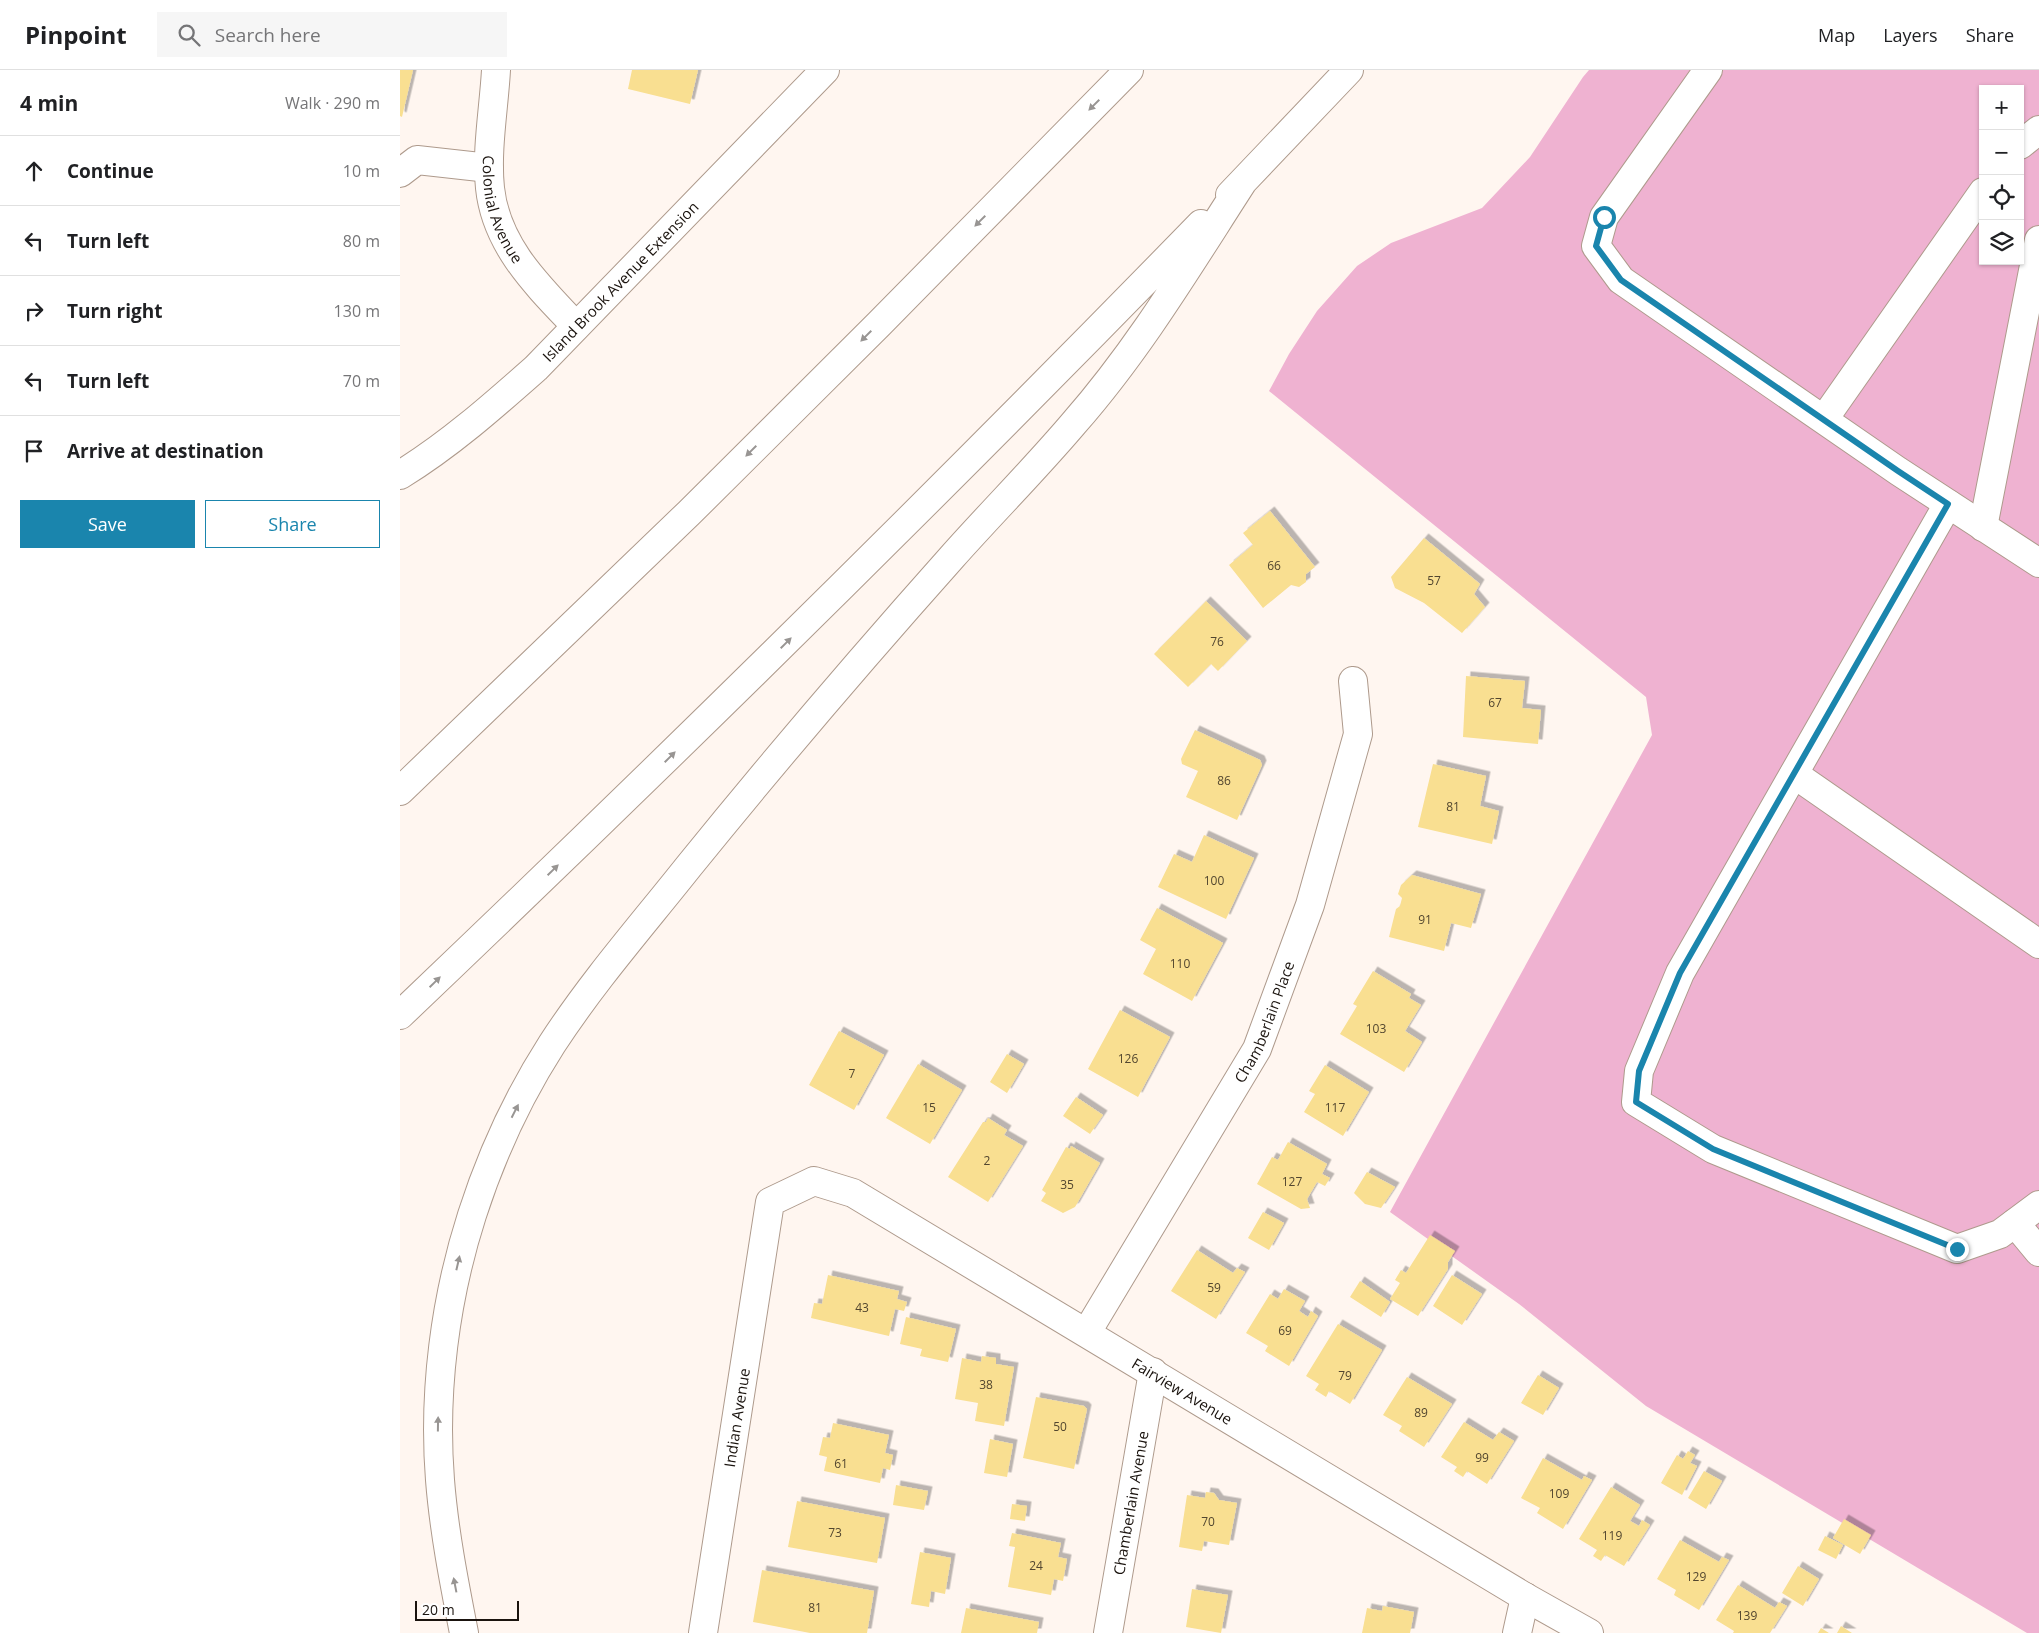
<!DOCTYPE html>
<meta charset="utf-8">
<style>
:root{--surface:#fff;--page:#f6f6f6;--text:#202124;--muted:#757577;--line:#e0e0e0;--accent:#1a85ad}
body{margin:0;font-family:"Open Sans",sans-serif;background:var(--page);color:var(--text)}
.controls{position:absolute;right:15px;top:15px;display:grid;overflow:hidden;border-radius:0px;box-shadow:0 1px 4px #0004}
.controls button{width:45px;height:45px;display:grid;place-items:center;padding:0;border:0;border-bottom:1px solid var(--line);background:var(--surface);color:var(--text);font:25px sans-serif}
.scale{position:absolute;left:15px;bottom:12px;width:104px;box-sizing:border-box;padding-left:5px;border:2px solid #1a130e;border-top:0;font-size:14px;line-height:18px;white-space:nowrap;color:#1a130e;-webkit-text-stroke:4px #fff;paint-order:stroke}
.stop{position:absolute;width:15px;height:15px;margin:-11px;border:4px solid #1a85ad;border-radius:50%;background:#fff}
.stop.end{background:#1a85ad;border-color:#fff;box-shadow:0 1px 5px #0008}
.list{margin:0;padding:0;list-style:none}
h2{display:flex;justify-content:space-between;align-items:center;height:65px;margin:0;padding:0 20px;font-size:21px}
h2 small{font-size:16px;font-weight:400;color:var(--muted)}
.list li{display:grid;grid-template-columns:32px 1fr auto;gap:15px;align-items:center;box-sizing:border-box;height:70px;padding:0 20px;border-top:1px solid var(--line)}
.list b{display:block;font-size:19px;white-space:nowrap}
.list em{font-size:16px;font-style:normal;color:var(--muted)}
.actions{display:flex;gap:10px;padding:15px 20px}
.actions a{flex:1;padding:11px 0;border:1px solid var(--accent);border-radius:0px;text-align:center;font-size:18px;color:var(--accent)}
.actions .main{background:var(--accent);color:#fff}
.icon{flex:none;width:28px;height:28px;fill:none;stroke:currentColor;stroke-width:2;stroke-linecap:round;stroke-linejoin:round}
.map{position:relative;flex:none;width:1639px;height:1563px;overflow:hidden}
header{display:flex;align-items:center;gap:30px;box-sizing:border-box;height:70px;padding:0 25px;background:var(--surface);border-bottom:1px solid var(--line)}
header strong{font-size:24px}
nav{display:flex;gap:28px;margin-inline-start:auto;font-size:18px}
.search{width:350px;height:45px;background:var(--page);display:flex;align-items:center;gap:12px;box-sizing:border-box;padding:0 18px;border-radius:0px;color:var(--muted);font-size:19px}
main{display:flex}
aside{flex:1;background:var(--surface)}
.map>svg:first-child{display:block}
.green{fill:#efb2d1;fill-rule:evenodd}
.building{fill:#f9df91;filter:url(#shadow)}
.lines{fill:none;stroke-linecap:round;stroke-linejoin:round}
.minor-casing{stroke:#ae9a8c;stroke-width:30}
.highway-casing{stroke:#ae9a8c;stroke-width:30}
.minor{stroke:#fff;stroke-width:28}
.highway{stroke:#fff;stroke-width:28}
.oneway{fill:#989593}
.route{stroke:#1a85ad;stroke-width:6}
.labels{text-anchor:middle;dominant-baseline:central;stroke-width:4.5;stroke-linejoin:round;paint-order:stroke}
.number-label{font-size:12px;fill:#52462f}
.street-label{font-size:15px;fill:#1a130e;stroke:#fff}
</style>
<header>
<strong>Pinpoint</strong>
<div class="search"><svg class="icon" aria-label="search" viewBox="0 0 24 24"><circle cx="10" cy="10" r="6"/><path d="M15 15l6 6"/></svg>Search here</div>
<nav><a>Map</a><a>Layers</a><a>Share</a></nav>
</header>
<main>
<aside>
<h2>4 min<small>Walk · 290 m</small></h2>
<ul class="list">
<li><svg class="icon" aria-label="ahead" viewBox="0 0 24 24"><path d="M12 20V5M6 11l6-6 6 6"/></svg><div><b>Continue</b></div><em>10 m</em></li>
<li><svg class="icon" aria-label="left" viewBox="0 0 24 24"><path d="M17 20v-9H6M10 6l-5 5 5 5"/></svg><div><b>Turn left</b></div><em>80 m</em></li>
<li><svg class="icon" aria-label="right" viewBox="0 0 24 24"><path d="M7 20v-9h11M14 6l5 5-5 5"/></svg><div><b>Turn right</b></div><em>130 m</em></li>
<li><svg class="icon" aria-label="left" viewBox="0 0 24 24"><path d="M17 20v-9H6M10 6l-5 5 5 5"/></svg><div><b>Turn left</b></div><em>70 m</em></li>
<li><svg class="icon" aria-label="arrive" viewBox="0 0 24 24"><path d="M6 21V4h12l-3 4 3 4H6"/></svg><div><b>Arrive at destination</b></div></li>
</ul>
<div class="actions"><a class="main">Save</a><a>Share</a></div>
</aside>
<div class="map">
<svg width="1639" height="1563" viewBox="0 0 1639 1563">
<defs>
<filter id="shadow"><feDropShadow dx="4.5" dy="-4.5" stdDeviation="0" flood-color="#0004"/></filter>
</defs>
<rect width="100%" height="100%" fill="#fff6f0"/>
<path class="green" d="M1189 0H1639V1563H1627L1246 1336 1119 1234 990 1142 1252 665 1246 627 869 321 889 284 917 241 957 196 991 173 1082 138 1130 87 1183 7ZM1583 19H1620V191H1583Z"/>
<path class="building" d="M0 0H13L2 47 0 46Z
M232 0H298L290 34 228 19Z
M870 441 915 497 906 504V512L899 517 891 515 863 538 829 495 853 475 843 463Z
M1024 468 1080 514 1074 524 1085 537 1062 563 1024 533 995 518 991 507Z
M806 531 847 571 818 601 811 594 788 617 754 584Z
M1066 606 1125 611 1122 638 1141 640 1138 674 1063 667Z
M795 660 860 690 862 695 837 750 786 727 798 701 782 694 781 689Z
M1033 694 1086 706 1080 736 1099 741 1092 774 1018 757Z
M804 765 854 788 826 849 758 817 774 784 792 792Z
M1012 805 1081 824 1071 858 1051 853 1044 881 989 867 996 839 1000 836 1002 828 998 824 1001 815Z
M757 838 823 873 792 931 743 904 756 879 740 870Z
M973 901 1011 924 1009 928 1021 935 1005 961 1022 972 1004 1002 940 964 957 936 953 934Z
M720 940 770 967 738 1027 688 999Z
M439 961 484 985 454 1040 409 1015Z
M607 984 624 994 607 1023 590 1012Z
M518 994 562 1020 530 1074 486 1048Z
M925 995 969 1022 943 1066 904 1042 915 1024 909 1021Z
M676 1027 703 1045 690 1064 663 1046Z
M588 1048 607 1060 604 1065 623 1076 588 1132 548 1107 583 1052H586Z
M888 1072 927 1094 922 1104 930 1108 925 1116 917 1112 907 1129 910 1138 901 1139 857 1114 872 1087 878 1090Z
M671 1076 700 1093 675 1137 663 1143 641 1131 646 1123 642 1120 666 1077 670 1079Z
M967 1102 995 1117 981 1138 965 1134 954 1123Z
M863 1142 884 1153 869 1180 848 1168Z
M1030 1165 1055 1181 1048 1192V1199L1018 1246 990 1229 1000 1213 995 1210 1001 1200 1006 1203Z
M797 1180 833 1203 837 1198 845 1202 816 1249 771 1221Z
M428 1205 499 1221 497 1229 507 1232 504 1241 495 1239 489 1266 411 1248 414 1233 422 1234Z
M1052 1205 1082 1224 1062 1255 1033 1236Z
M960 1211 990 1232 981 1247 950 1227Z
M884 1219 905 1231 899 1241 908 1247 911 1241 918 1246 889 1296 865 1281 868 1276 846 1263 870 1224 878 1229Z
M506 1247 556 1259 548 1292 520 1286 522 1279 500 1274Z
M938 1254 982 1280 950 1334 929 1321 926 1327 915 1320 919 1314 906 1306Z
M582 1286 596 1288V1294L614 1297 604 1356 575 1351 578 1333 555 1329 562 1288 581 1292Z
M1138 1305 1159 1318 1143 1345 1121 1333Z
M1007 1307 1052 1334 1024 1377 999 1361 1002 1356 983 1345Z
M636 1327 684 1336 687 1339 674 1399 623 1388Z
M1064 1352 1093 1370 1099 1362 1114 1371 1087 1414 1067 1401 1063 1407 1054 1401 1057 1397 1041 1387Z
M433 1353 489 1365 485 1383 493 1385 490 1400 483 1398 480 1413 424 1401 427 1387 419 1385 423 1367 430 1368Z
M590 1369 613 1374 607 1407 584 1403Z
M1288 1381 1295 1385 1290 1393 1297 1396 1282 1425 1261 1413 1277 1385 1283 1389Z
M1143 1388 1182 1410 1184 1406 1192 1410 1163 1459 1137 1443 1140 1438 1121 1428Z
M1304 1401 1322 1411 1306 1439 1288 1428Z
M496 1415 528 1421 524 1440 493 1435Z
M1211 1417 1240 1435 1230 1451 1239 1456 1242 1450 1250 1455 1224 1496 1205 1485 1201 1491 1193 1486 1197 1480 1179 1469Z
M806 1422 814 1423 819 1430 837 1433 829 1475 804 1471 802 1481 779 1477 787 1425 805 1428Z
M397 1431 485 1448 477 1493 388 1477Z
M612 1434 627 1436 625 1451 610 1449Z
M1444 1449 1471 1465 1460 1484 1433 1468Z
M612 1463 661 1473 658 1487 667 1489 663 1511 654 1509 651 1525 608 1517 615 1477 609 1476Z
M1425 1466 1443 1475 1436 1489 1418 1480Z
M1280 1470 1319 1492 1322 1487 1329 1490 1299 1540 1274 1525 1276 1520 1257 1509Z
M520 1482 551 1488 545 1524 531 1521 529 1537 511 1534Z
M1398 1496 1419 1509 1403 1536 1382 1523Z
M362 1500 474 1521 467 1563H410L353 1552Z
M1338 1515 1375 1538 1379 1532 1387 1536 1370 1563H1333L1334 1561 1316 1550Z
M792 1519 828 1525 821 1563 786 1557Z
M983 1536 1014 1542 1010 1563H962L967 1538 982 1541Z
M566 1538 639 1552 637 1563H561Z
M1441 1556 1452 1563H1437Z
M1421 1558 1429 1563H1418Z"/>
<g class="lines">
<g class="minor-casing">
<g id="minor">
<path id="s1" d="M96 0C94 37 86 81 90 118 96 176 138 216 176 256"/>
<path d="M1308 0 1204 147 1196 176 1221 210 1498 401 1639 493"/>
<path d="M1620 75 1639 60"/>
<path d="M0 103 17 90 89 98"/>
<path d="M1424 349 1583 122"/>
<path id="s2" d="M0 405C49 375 93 336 136 298L425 0"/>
<path d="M1548 434 1280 903 1239 1001 1236 1032 1313 1079 1557 1179 1600 1164 1639 1135"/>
<path d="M1583 457 1639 170"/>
<path d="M1394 704 1639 874"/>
<path d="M1615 1153 1639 1182"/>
<path id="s3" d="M687 1262 857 979 910 835 958 664 953 611"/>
<path id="s4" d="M303 1563 370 1132 414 1111 453 1123 1125 1527 1189 1563"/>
<path id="s5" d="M708 1563 753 1302"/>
<path d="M1117 1563 1125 1527"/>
</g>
</g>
<g class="highway-casing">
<path id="highway" d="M830 125 949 0
M0 721 289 443 479 254 729 0
M0 945C272 686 539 423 801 154
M64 1563C54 1512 44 1461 40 1410 33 1322 45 1229 72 1145 91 1086 118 1027 152 974 193 911 243 854 289 796 374 691 462 588 552 487 592 442 635 399 674 353 739 279 789 195 842 113"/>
</g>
<use href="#minor" class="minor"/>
<use href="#highway" class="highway"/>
</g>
<defs><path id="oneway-solid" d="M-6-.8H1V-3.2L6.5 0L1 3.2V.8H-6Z" transform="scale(1.25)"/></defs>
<g class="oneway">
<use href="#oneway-solid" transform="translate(694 35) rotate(135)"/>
<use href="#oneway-solid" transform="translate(580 151) rotate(135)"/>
<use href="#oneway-solid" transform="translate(466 266) rotate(135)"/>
<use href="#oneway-solid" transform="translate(351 381) rotate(135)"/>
<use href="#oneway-solid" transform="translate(386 573) rotate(-45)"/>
<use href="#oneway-solid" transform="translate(270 687) rotate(-45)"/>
<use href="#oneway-solid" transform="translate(153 800) rotate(-44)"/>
<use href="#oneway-solid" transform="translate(35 912) rotate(-44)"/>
<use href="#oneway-solid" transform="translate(115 1041) rotate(-63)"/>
<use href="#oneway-solid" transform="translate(58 1193) rotate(-77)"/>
<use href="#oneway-solid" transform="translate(38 1354) rotate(-89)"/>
<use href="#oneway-solid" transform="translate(55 1515) rotate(-101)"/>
</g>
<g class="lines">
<path class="route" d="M1204 147 1196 176 1221 210 1498 401 1548 434 1280 903 1239 1001 1236 1032 1313 1079 1557 1179"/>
</g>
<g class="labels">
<g class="number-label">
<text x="874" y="495">66</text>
<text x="1034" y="510">57</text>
<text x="817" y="571">76</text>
<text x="1095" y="632">67</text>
<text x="824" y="710">86</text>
<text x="1053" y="736">81</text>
<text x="814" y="810">100</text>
<text x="1025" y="849">91</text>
<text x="780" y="893">110</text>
<text x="976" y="958">103</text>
<text x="728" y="988">126</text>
<text x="452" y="1003">7</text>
<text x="529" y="1037">15</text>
<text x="935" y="1037">117</text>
<text x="587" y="1090">2</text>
<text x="892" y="1111">127</text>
<text x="667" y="1114">35</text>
<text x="814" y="1217">59</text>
<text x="462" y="1237">43</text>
<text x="885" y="1260">69</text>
<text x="945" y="1305">79</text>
<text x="586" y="1314">38</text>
<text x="1021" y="1342">89</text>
<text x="660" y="1356">50</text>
<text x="1082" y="1387">99</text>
<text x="441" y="1393">61</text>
<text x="1159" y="1423">109</text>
<text x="808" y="1451">70</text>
<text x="435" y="1462">73</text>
<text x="1212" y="1465">119</text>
<text x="636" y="1495">24</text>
<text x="1296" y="1506">129</text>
<text x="415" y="1537">81</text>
<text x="1347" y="1545">139</text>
</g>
<g class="street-label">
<text stroke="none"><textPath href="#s1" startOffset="142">Colonial Avenue</textPath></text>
<text stroke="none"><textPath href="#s2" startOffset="294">Island Brook Avenue Extension</textPath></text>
<text stroke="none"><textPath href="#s3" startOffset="358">Chamberlain Place</textPath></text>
<text stroke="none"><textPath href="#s4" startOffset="910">Fairview Avenue</textPath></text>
<text stroke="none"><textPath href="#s4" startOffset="218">Indian Avenue</textPath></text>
<text stroke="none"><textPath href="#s5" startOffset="132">Chamberlain Avenue</textPath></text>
</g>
</g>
</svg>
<div class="controls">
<button>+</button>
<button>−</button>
<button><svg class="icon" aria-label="locate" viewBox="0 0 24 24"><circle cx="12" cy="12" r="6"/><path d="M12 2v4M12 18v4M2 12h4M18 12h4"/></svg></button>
<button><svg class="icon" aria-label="layers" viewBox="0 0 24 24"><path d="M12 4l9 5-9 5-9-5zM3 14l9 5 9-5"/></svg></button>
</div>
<div class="scale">20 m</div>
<div class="stop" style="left:1204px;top:147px"></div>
<div class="stop end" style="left:1557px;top:1179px"></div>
</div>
</main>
